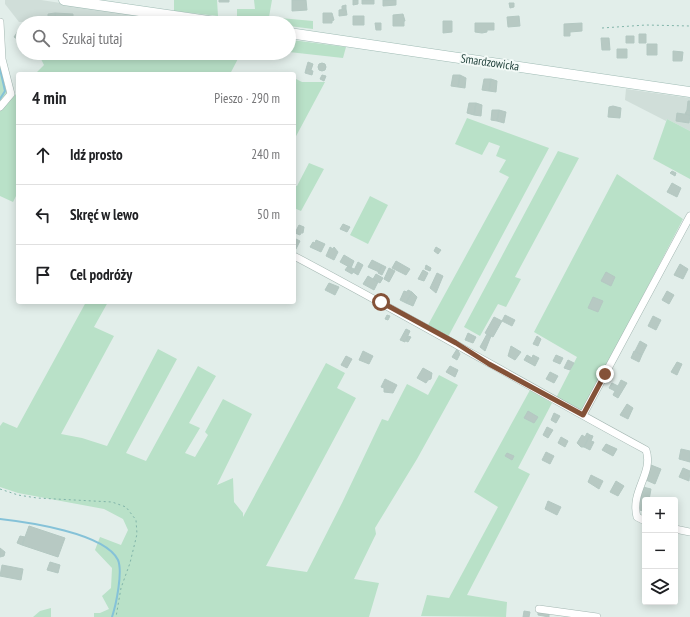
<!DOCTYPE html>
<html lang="pl">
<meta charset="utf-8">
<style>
:root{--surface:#fff;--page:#f6f6f6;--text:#202124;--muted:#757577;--line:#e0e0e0}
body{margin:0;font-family:"PT Sans Narrow",sans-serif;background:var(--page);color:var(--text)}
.controls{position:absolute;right:12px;bottom:12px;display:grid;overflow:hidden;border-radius:4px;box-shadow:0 2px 10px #0003}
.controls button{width:36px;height:36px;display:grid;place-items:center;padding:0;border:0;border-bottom:1px solid var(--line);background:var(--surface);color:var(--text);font:20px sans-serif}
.stop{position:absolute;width:12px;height:12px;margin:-9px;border:3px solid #845238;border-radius:50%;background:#fff}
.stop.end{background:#845238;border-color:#fff;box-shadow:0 1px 4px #0008}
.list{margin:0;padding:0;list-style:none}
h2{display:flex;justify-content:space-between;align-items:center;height:52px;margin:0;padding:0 16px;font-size:17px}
h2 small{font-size:13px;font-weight:400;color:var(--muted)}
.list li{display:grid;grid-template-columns:26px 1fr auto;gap:12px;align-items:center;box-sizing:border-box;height:60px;padding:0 16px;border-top:1px solid var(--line)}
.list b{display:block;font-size:15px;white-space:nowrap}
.list em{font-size:13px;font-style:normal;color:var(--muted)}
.icon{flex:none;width:22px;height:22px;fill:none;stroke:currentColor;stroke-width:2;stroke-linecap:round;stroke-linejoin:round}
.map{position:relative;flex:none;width:690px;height:617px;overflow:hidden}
.search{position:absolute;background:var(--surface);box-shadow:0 2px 10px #0003;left:16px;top:16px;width:280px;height:44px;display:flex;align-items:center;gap:10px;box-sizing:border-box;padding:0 14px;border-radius:22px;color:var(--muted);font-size:15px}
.panel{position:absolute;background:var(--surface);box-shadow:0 2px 10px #0003;left:16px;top:72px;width:280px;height:232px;border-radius:4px}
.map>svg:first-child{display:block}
.built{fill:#d0ded9}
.green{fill:#b9e1c8}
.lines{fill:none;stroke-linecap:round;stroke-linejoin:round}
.stream{stroke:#85c2d8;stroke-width:2}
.building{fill:#b7c9c3;stroke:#b4c8c2}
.street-casing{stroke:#a4b7b2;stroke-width:8}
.secondary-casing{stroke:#9fbbb4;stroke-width:11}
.path{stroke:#80b4a9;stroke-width:1;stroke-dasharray:2 3;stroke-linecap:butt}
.street{stroke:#fff;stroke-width:7}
.secondary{stroke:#fff;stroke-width:10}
.route{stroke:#845238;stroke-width:5}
.labels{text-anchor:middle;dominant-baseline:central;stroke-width:4;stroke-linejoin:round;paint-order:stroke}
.street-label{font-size:12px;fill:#20413b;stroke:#f3faf7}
</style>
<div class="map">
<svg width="690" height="617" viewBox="0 0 690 617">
<rect width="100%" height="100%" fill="#e2eeea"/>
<path class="built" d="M5 0H41L152 17 142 23H75L74 21 19 22 5 4Z
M626 89 690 98V131L667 119 666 121 625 100Z"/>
<path class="green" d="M174 0H217L218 16 174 11Z
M254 0H272L269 17 313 21V29L289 26V23H266L237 19V9H255Z
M152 17 189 23H142Z
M292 40 346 47 343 58 289 52Z
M38 53H241L230 74H35L44 65Z
M0 57 7 86V97L0 104Z
M294 78 302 82H325L294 140Z
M18 92V192L13 202 0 196V110Z
M467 118 549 148 448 337 428 325 509 177 499 172 506 160 496 156 500 146 489 142 482 155 455 144Z
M667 119 690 131V179L653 159Z
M558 151 579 158 515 277 521 279 506 307 498 304 480 336 464 327Z
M309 163 324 169 301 211 294 208V185L297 186Z
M617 174 683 219 583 411 556 398 577 357 534 332Z
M370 196 388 205 368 244 350 235Z
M86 302H108L94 327 114 336 61 434 82 438 107 446 158 349 177 359 126 453 146 461 198 366 216 376 189 423 200 428 185 453 195 457 208 435 205 432 223 399 252 414 217 485 233 478 234 502 243 513V517L326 363 345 373 337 388 356 398 266 566 307 572 342 503 382 419 388 421 407 384 428 395 439 375 458 385 417 459 375 528 376 534 354 579 379 583 369 617H94V613H100L109 609 102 596 111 588 112 568 95 550 100 537 121 545 128 530 123 519 104 509 18 493 0 487V426L3 422 17 428Z
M530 390 552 403 518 468 530 474 467 595 507 602 506 617 421 616 427 595 449 598 498 507 474 492Z
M51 608V617H33L40 611Z"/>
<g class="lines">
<path class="stream" d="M0 69 5 91 0 99
M0 519C27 522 105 533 118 560 123 572 116 605 112 617"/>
</g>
<path class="building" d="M219 0H229V2H219Z
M292 0H306L307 10 292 11Z
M353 0H358V4L353 5Z
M362 0H374V4H362Z
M383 0H396V5L383 6Z
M509 3H514V7L510 8Z
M346 5V9L342 10V6Z
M346 9 347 15 339 16V10Z
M55 13V20H48V14Z
M55 13 73 14V19L55 20Z
M323 13H332L334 20 332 21V23H323Z
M403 14 405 21H404V26H393V15Z
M353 16H364V25H353Z
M519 16 520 26 508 27 507 17Z
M109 18H113V23H109Z
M443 21H452V32L443 33Z
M375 23H381V30H376Z
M475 23H494V30H487V32L482 33 475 32Z
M582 23V31L570 32V36H564V24Z
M18 31H23L22 42 14 37Z
M639 34H646V43H639Z
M626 36H634V43H626Z
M601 38H609L610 50H602Z
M647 44H657V55H647Z
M617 49H627V58H617Z
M673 51 683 52 682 61H673Z
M266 53H281V57L266 56Z
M308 62 313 64 311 70 306 69Z
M318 67a4 4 0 1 1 8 0a4 4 0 1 1-8 0Z
M306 69 313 71 312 75 305 73Z
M322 75 326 76 324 81 320 79Z
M453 75H460L458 87 451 86Z
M460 75 466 78 465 88 458 87Z
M484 79H491L489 91 482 90Z
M491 79 497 81 496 92 489 91Z
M688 101H690V111L687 110Z
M469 103H476L474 115 467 113Z
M476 103 482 105 481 116 474 115Z
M613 106 621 108 620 118 608 117 609 107Z
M492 110H499L497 121 491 120Z
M499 110 506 112 504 123 497 121Z
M687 110 690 111V115L685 114Z
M677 113 690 115 689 123 676 121Z
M672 171 676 173 675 176 670 173Z
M672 183 681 188 677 197 667 192Z
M343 224 350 227 347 232 340 229Z
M299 225 304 227 303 233H301L300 235 295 233Z
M294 238 300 241 296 249 294 248Z
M316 240 325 244 321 252 310 247 313 242 315 243Z
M330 247 333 249 334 247 338 252 334 260 326 256Z
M436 247 441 250 438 254 434 251Z
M344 255 354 261 351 268 340 262Z
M372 260 382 265 379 272 368 267Z
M396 261 410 269 406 275 392 268Z
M358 262 363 265 358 275 353 272Z
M680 264 688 269 683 279 674 275Z
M382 265 386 267 382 275 378 273Z
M426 265 431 268 430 271 425 269Z
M348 266 354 269 352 274 345 270Z
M389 268 395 271 389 282 384 279Z
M423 270 428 273 424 281 418 279Z
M606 272 615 277 611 286 601 281Z
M437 273 443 276 436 293 430 288Z
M376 274 383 278 380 283 373 279Z
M368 276 378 282 374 290 363 284Z
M329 283 339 287 335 295 325 290Z
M408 290 412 292 406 303 400 300 404 291 407 292Z
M667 291 674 295 669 304 662 300Z
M412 292 417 297 413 306 406 303Z
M593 297 603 301 598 312 588 308Z
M387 315 390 316 388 320 385 319Z
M505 315 515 320 512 326 502 321Z
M653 316 661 320 656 330 648 326Z
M494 317 502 321 493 337 485 333Z
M406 329 410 331 405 342 400 340Z
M468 333 476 337 473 343 465 340Z
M487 334 491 336 485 351 480 347Z
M408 336 411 337 408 342 406 341Z
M537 336 541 339 538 346 533 344Z
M640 341 647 345 642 355 635 351Z
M511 346 521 352 515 360 508 356Z
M457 349 460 354 457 360 452 357Z
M363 351 373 356 369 364 359 360Z
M634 351 642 355 639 362 631 358Z
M527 355 532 358 533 355 539 358 535 366 524 360Z
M556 355 563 358 560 364 553 361Z
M346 356 352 359 347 368 341 365Z
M568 360 574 363 570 370 564 368Z
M677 362 682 364 677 375 671 372Z
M450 366 458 370 455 377 446 372Z
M423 368 432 373 431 379 428 380 426 383 417 378Z
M550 372 558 376 554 383 546 379Z
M385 379 397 385 393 393 384 392V388L381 387Z
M621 380 627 383 618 398 613 395 615 391 609 388 612 383 618 386Z
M627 404 633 408 628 419 620 415Z
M528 411 538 417 534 423 524 418Z
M554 413 560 416 556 423 551 420Z
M547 427 553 430 548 438 543 435Z
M587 433 590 435 584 447H581L577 443 582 435 585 437Z
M590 435 593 436 591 441 594 442 590 450 584 447Z
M561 437 568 441 565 447 558 443Z
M606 444 617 449 613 456 602 450Z
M681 449 690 451V462L679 459Z
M546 452 554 456 550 464 542 460Z
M507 453 514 456 512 460 505 456Z
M651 465 661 469 655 484 646 480Z
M683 468 690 471 689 481 679 477Z
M591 475 603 481 599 489 588 482Z
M616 481 624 486 618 496 610 492Z
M643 487 651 489 649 500H645V511L638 510Z
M548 501 561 507 557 515 545 509Z
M29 526 65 538 58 557 22 545Z
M20 536 25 537 22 545 17 543Z
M0 548 5 552 4 556 0 557Z
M50 562 60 565 58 573 47 570Z
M2 565 23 569 21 580 0 576Z
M524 611 530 612 529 617H523Z
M538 612 549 613V617L538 615Z"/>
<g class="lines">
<g class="street-casing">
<path id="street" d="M0 22 2 59 11 94 0 107
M294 256C413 319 528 386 646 450 654 473 630 491 637 517L645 521
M583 415 690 216
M675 529 690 532
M539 609 597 617"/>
</g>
<g class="secondary-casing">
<path id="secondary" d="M64 0 222 23
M289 33 690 92"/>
</g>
<path class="path" d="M602 28 646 25 690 26
M0 489 18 495 37 498 112 502 126 507 136 520 137 534 130 563 121 588 116 617"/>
<use href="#street" class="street"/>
<use href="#secondary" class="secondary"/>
</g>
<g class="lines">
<path class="route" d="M381 302 456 343 489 364 583 415 605 374"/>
</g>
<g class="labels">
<g class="street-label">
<text transform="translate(490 62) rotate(8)">Smardzowicka</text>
</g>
</g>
</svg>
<div class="controls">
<button>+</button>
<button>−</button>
<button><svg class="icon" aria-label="layers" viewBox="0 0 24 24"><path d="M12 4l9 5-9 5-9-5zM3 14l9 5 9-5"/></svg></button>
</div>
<div class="stop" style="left:381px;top:302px"></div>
<div class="stop end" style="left:605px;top:374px"></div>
<div class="search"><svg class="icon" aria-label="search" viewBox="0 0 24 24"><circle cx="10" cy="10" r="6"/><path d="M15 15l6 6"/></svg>Szukaj tutaj</div>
<section class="panel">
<h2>4 min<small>Pieszo · 290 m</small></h2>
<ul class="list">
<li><svg class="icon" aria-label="ahead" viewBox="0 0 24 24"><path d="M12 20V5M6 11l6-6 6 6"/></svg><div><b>Idź prosto</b></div><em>240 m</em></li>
<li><svg class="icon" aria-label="left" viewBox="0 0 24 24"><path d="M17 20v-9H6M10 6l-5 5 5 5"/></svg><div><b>Skręć w lewo</b></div><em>50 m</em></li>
<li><svg class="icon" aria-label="arrive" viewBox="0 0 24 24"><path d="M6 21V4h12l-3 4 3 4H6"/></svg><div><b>Cel podróży</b></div></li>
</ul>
</section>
</div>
